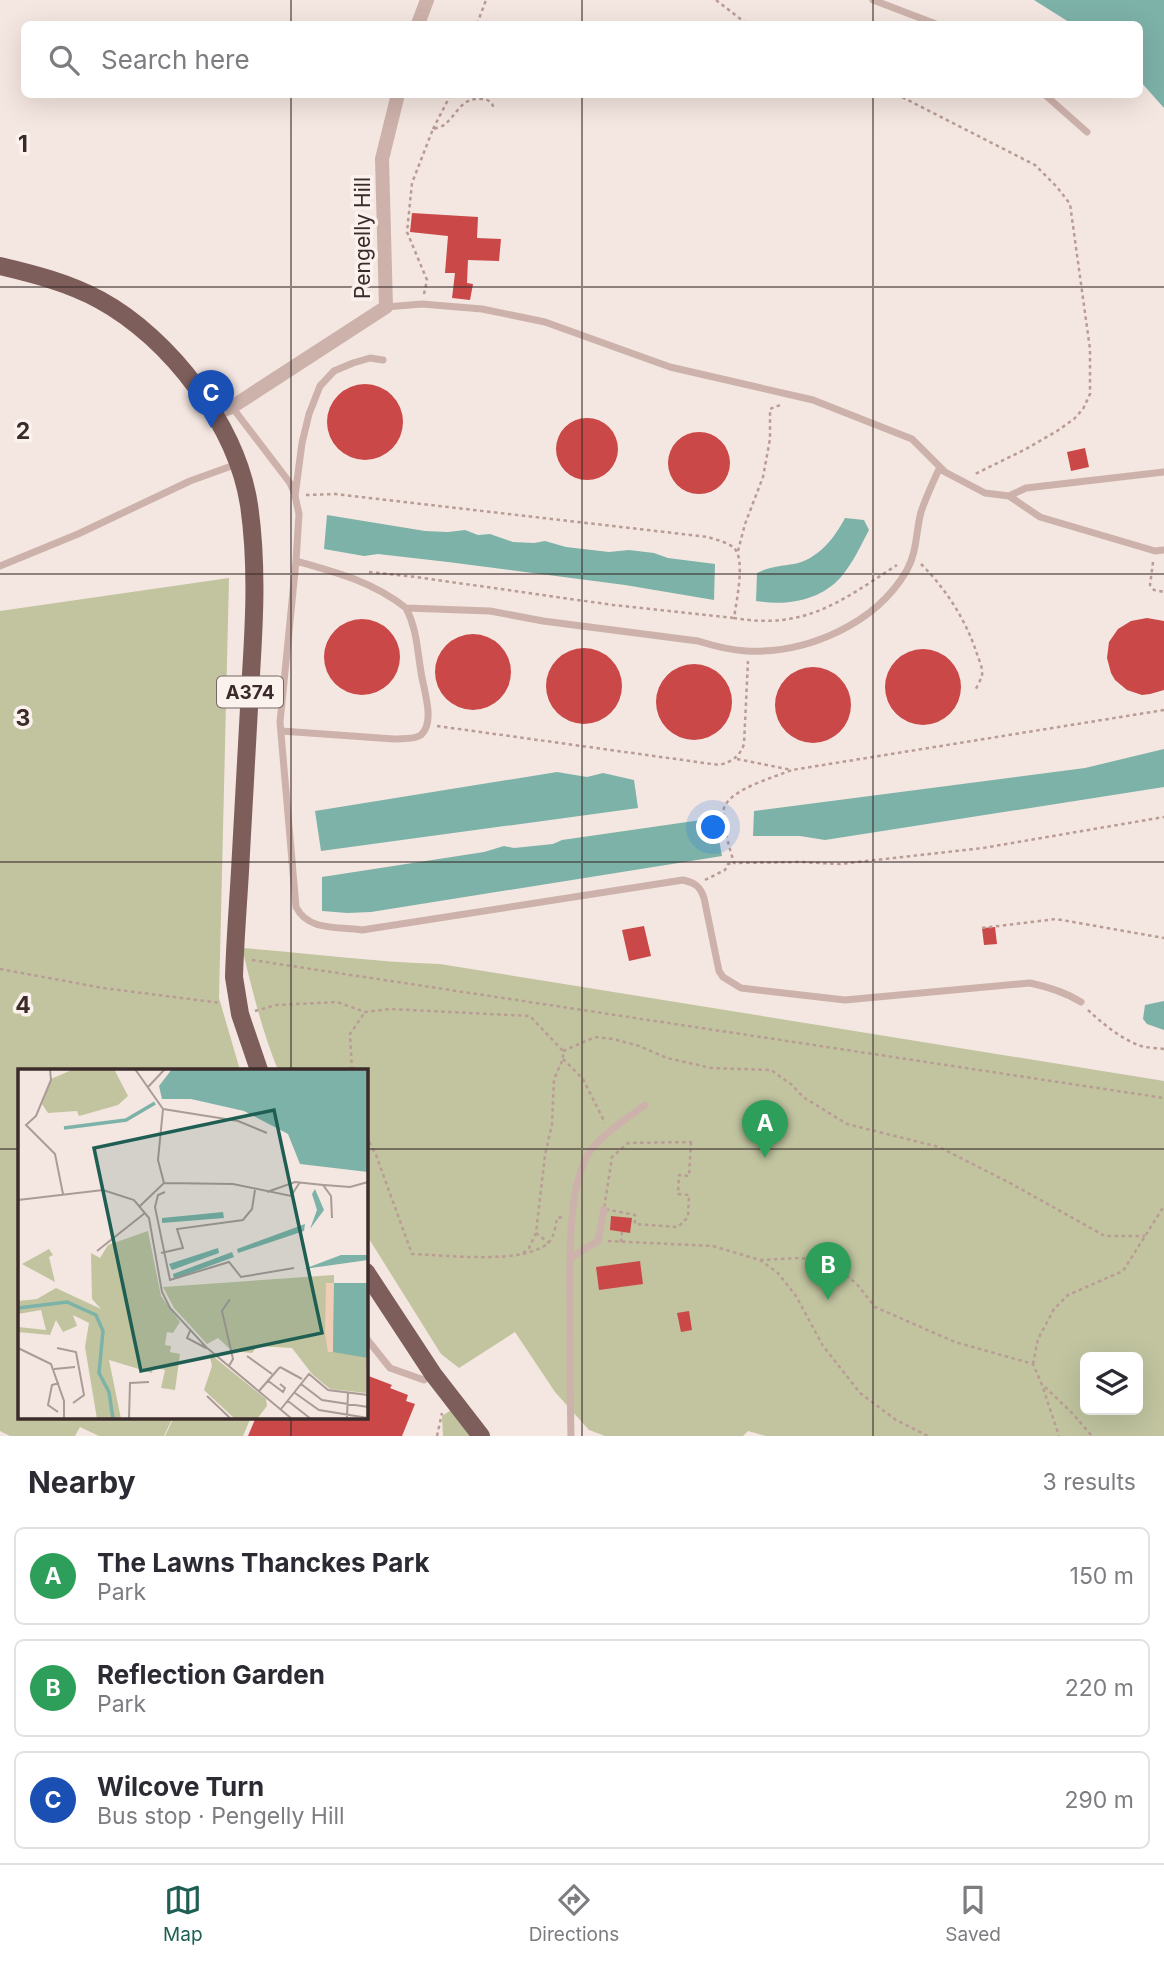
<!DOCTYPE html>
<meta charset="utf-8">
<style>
:root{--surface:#fff;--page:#f2f2f3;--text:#2b2b33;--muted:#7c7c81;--line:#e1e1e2;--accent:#1e5e53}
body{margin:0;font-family:Inter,sans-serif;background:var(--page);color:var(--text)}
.controls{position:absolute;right:21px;bottom:21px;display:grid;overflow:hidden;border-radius:10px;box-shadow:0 7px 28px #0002}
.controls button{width:63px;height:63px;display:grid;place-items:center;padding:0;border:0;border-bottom:2px solid var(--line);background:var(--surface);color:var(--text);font:35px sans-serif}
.you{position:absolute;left:714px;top:828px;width:24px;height:24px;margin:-18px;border:5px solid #fff;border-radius:50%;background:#1a73e8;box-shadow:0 0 0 10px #1a73e833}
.badge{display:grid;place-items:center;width:46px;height:46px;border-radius:50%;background:var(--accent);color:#fff;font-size:23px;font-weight:700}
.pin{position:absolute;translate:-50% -58px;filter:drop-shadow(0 2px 4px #0008)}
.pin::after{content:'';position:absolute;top:37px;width:24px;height:21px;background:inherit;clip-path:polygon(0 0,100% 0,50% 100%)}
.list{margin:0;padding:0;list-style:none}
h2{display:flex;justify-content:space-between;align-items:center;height:91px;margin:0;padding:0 28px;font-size:30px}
h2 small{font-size:23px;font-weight:400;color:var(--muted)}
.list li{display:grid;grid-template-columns:46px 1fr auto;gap:21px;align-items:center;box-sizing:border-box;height:98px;margin:0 14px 14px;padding:0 14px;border:2px solid var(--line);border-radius:10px}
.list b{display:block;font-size:26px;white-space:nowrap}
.list p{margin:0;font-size:23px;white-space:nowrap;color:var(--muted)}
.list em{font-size:23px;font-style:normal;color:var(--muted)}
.icon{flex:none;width:38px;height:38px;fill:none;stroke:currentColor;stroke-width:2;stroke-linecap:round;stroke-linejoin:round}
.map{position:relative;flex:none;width:1164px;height:1436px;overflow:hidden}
.search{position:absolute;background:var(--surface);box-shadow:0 7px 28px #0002;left:21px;right:21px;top:21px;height:77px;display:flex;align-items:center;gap:18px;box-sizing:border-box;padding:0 24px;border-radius:10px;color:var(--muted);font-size:26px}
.sheet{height:427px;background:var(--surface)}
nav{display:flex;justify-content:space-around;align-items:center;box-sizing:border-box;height:98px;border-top:2px solid var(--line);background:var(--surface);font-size:19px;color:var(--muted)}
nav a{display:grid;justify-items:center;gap:4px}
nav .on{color:var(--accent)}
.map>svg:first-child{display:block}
.green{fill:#c1c49f;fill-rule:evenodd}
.water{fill:#7db2a8}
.building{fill:#ca4848}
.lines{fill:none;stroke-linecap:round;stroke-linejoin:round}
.path{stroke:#b99c95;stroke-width:2.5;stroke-dasharray:3.5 3.5;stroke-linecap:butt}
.service{stroke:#cdb2ab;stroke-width:7}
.minor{stroke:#cdb2ab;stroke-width:14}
.primary{stroke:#7d5e5b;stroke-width:18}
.grid{fill:none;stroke:#3b2b2a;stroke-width:2;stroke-opacity:0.55}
.labels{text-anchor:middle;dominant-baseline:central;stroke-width:7;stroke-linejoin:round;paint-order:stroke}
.shield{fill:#fbf1ed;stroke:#756664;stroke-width:2}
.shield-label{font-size:19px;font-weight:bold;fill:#3b2b2a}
.street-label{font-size:21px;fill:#3b2b2a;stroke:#fbf1ed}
.inset-river{fill:none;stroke:#7db2a8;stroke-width:3.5}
.inset-road{fill:none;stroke:#aa9b97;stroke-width:2}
.view{fill:#1e5e53;fill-opacity:0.15;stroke:#1e5e53;stroke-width:3.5}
.inset-edge{fill:none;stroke:#3b2b2a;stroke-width:3.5}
.grid-label{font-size:23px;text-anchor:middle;font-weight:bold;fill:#3b2b2a;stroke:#fbf1ed;stroke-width:7;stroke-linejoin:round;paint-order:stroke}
</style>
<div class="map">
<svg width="1164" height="1436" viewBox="0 0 1164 1436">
<rect width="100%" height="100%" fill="#f4e6e0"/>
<path class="green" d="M229 578 219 998 240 1070H19V1417H173L164 1436H99L80 1427 75 1436H10L0 1431V611Z
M242 948C308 953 374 962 440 964L1164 1081V1436H766L748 1431 743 1436H605L589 1430 555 1392 515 1332 459 1368 441 1354 366 1234V1070H278C262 1031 252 989 242 948ZM1085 1357H1138V1410H1085Z
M451 1410 471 1436H443L442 1416Z
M174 1417H251L243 1436H165Z"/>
<path class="water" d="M1034 0H1164V108L1140 81V24H1072Z
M327 515 425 531 448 532 465 530 478 535 490 534 513 542 534 543 545 541 566 547 609 552 629 550 654 553 668 558 715 564 714 600 625 585 448 562 378 554 364 556 324 549Z
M845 518 864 520 869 530C861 545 853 563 841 577 820 601 786 606 756 601L757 573C768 567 781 566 794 564 818 559 834 539 845 518Z
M1164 749V787L825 840 800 836H753L754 811 1085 768Z
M557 772 587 777 603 773 634 780 638 808 321 851 315 811Z
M715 818 722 856 371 912 347 913 322 911V877L484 852 504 846 514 848 553 844 562 840Z
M1164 1001V1030L1147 1024 1143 1019 1145 1005Z"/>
<path class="building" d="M412 213 478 217 477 238 501 239 499 261 468 260 467 283 473 284 470 300 452 298 455 273H445L448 236 410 232Z
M327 422a38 38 0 1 1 76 0a38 38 0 1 1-76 0Z
M556 449a31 31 0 1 1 62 0a31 31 0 1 1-62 0Z
M668 463a31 31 0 1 1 62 0a31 31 0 1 1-62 0Z
M1085 448 1089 467 1071 471 1067 452Z
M1147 618 1164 621V690L1150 694 1142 695 1127 690 1115 680 1111 673 1107 658 1109 642 1118 629 1131 621Z
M324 657a38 38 0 1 1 76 0a38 38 0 1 1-76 0Z
M435 672a38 38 0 1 1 76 0a38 38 0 1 1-76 0Z
M546 686a38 38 0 1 1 76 0a38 38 0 1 1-76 0Z
M885 687a38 38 0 1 1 76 0a38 38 0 1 1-76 0Z
M656 702a38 38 0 1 1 76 0a38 38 0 1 1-76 0Z
M775 705a38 38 0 1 1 76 0a38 38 0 1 1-76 0Z
M644 926 651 956 629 961 622 930Z
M995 927 997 944 984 945 982 928Z
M611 1216 632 1218 630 1233 610 1230Z
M640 1261 643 1284 599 1290 596 1267Z
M689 1311 692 1330 681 1332 677 1313Z
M366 1375 392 1385 390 1388 408 1395 406 1401 415 1404 402 1436H248L256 1417H366Z"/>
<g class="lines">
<path class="path" d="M716 0 747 24
M477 24 486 0
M896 94 1035 165 1057 187 1070 204 1090 349V394L1083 409 1074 419 1057 431 1026 449 973 475
M433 129 451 94
M424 294 427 280 407 232 412 183 433 129C434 129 443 126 444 125 457 115 461 97 481 99 488 99 491 101 494 108
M306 495 335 494 708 537C716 540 728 542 734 548 746 559 736 603 734 618 805 630 840 602 897 565
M738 551 745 524 763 477 770 439V409L783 404
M1153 562 1150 585 1154 590 1164 592
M921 564C946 589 966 620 977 654 979 660 983 668 982 675 981 680 977 686 975 691
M369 572 416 577 613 605 734 618
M1164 710 792 770C775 777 730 789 724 808 721 822 730 849 734 863L800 862 840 864 983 848 1164 817
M437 726 719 765C732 762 740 756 744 744L748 661
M737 759 792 770
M705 880 725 870 728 864 734 863
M982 928 1056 919 1164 938
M252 960 1164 1098
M0 969 103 988 221 1003
M1088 1010C1103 1024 1121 1039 1141 1046 1148 1048 1157 1048 1164 1049
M255 1011 276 1005 337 1002 365 1012 390 1009 530 1016 563 1051
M563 1051 595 1037 613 1039 639 1046 667 1058 711 1068 771 1070 792 1085 803 1097 847 1124 939 1147 1010 1183 1105 1236H1145
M563 1059 583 1079 605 1123
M352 1070 350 1034 365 1012
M366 1136 376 1155 412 1254C445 1255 524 1265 548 1243 555 1237 555 1226 557 1218L563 1217
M691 1142 689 1176 679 1175 678 1194 689 1195 688 1217 678 1227 635 1224V1215L604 1209 612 1157 628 1143Z
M536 1233 549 1243
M608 1241 713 1246 760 1260 778 1273 796 1296 823 1346 860 1393 896 1420 928 1436
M621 1242 622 1232
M523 1253 529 1248 536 1233 545 1155 552 1124 554 1079 563 1059V1051
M760 1260 800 1258 826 1261 856 1283 875 1307 955 1342 1033 1364 1042 1385 1059 1436
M1033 1364 1038 1339 1054 1309 1068 1295 1123 1271 1164 1206
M1045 1387 1073 1414 1092 1436
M437 1436 442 1413"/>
<path class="service" d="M873 0 936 24
M1044 94 1087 132
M386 307 422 304 482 309 545 322 670 367 813 400 912 439 945 472 985 493 1009 496 1040 517 1155 551 1164 550
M383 360 370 358 353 363 334 371 320 386 309 414 302 443 295 496 299 514 296 561 280 722 296 907C309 932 338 926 362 930L683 880C695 883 700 886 704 898L719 971 723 977 741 988 845 1000 1030 983C1049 987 1065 992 1081 1002
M232 407 290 483 295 494
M1009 496 1026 488 1164 472
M296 561C336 572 373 582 406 608
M0 566 78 534 190 481 237 464
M281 731 394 739C402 738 414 740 421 735 436 722 423 688 421 672 417 649 417 629 406 608L490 611 543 621 698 641C714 646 729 650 746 651 807 654 876 624 907 570 917 552 916 531 921 512 926 497 933 482 940 467
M570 1258 598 1241 604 1209
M366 1338 390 1368 424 1380 432 1375
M571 1436C570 1395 570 1354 570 1313 570 1271 566 1183 591 1150 605 1132 628 1118 645 1105"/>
<path class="minor" d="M418 24 427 0
M213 414 232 407 386 307 382 159 398 94"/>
<path class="primary" d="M0 266C34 274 69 283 100 300 170 338 237 426 249 505 258 566 254 629 250 690 247 751 243 811 240 871 238 906 235 942 234 977L240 1014 259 1070
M366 1272 433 1374 481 1436"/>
</g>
<path class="grid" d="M291 0V24M582 0V24M873 0V24M291 94V1070M582 94V1436M873 94V1436M0 287H1164M0 574H1164M0 862H1164M0 1149H19M366 1149H1164M291 1417V1436"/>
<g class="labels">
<rect class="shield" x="217" y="676.5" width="66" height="31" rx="5"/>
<g class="shield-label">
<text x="250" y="692">A374</text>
</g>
<g class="street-label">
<text transform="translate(362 238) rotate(-90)">Pengelly Hill</text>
</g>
</g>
<g transform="translate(18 1069)">
<rect width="350" height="350" fill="#f4e6e0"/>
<path d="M56 0H96L110 27 100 36 61 47 59 42 30 44 24 35 33 10ZM130 162 143 227 162 253 155 264 149 263 147 276 153 277 152 283 162 285 157 321 143 319 147 301 135 298 134 304 91 291 103 350H79L67 278 71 254 55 246 59 257 45 263 38 251 32 266 0 263V258L28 261 23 241 0 245V232L19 230 38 219 83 240 74 230 73 184 82 189 90 176ZM31 180 35 186 31 188 37 213 4 195ZM316 206V214H350L348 324 312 320 294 305 274 279 239 277 234 284 214 282 200 269 189 275 156 239 145 218ZM191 284 248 330 249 337 239 350H217L186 321 194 297Z" fill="#c1c49f"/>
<path d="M308 214H316L315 283H310L307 264Z" fill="#f0ceb6"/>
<path d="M154 0H350V103L282 95 270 65 226 42 173 30H144L141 17ZM297 120 306 141 292 160 299 141 294 125ZM205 143 206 149 144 154V149ZM287 155 286 162 220 184 219 180ZM200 179 201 184 154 201 151 195ZM214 183 216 188 156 210 155 205ZM323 186H350V191L286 200ZM316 214H350V289L315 283Z" fill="#7db2a8"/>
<path class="inset-river" d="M46 59 108 51 137 34M0 239 49 233 78 246 85 262 81 304 91 323 95 350"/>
<path class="inset-road" d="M32 0 33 11 18 47 8 56 37 85 45 125M117 0 145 40 140 91 146 114 122 137M130 18 147 0M145 40 220 52 249 64M146 114 215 115 273 127 282 113M306 116 332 118 350 113M147 123 140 126 137 138 152 211 211 193 223 208 276 199M249 123 277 113 305 116 313 127 314 149M0 131 85 121 116 131 131 149 144 223 152 239 188 278 274 350M79 182 127 144M143 184 165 179 159 160 225 151 234 140 237 121M172 262 169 269 188 279M0 279 33 295 46 332V350M39 279 58 283 66 326 55 334M229 287 254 305M211 297 215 290 204 242 212 230M262 298 284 310M36 300 57 298M249 311 265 323 267 319 262 315M283 315 304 331 350 338M241 322 262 298M277 324 301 341 350 349M189 327 213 350M270 332 293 350M263 340 291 305 310 321 350 326M40 343 30 336 34 316 41 314M329 348 330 324M111 350 112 314 131 313"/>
<path class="view" d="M256 41 304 264 123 302 76 79Z"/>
<rect width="350" height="350" class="inset-edge"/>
</g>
<g class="grid-label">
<text x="23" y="152">1</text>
<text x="23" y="439">2</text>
<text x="23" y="726">3</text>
<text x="23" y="1013">4</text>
</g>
</svg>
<div class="controls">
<button><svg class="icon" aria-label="layers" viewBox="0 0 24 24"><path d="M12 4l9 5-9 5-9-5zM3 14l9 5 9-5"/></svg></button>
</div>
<div class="you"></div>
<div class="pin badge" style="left:765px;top:1158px;background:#2e9e5b">A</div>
<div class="pin badge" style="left:828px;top:1300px;background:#2e9e5b">B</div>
<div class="pin badge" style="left:211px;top:428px;background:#1a4fb4">C</div>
<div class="search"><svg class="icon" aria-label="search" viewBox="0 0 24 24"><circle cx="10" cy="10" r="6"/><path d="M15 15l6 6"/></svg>Search here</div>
</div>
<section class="sheet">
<h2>Nearby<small>3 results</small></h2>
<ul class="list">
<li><span class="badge" style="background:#2e9e5b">A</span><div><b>The Lawns Thanckes Park</b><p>Park</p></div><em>150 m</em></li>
<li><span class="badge" style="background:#2e9e5b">B</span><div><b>Reflection Garden</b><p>Park</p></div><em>220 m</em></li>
<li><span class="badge" style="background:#1a4fb4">C</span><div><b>Wilcove Turn</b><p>Bus stop · Pengelly Hill</p></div><em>290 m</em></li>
</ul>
</section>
<nav>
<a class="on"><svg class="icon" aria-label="map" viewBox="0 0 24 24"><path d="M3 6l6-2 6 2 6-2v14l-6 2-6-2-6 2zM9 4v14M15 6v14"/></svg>Map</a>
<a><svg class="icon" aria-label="directions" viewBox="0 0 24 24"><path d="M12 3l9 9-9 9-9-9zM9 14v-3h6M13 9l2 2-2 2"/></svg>Directions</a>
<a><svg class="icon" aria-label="saved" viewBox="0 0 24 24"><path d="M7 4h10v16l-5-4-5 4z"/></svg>Saved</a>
</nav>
